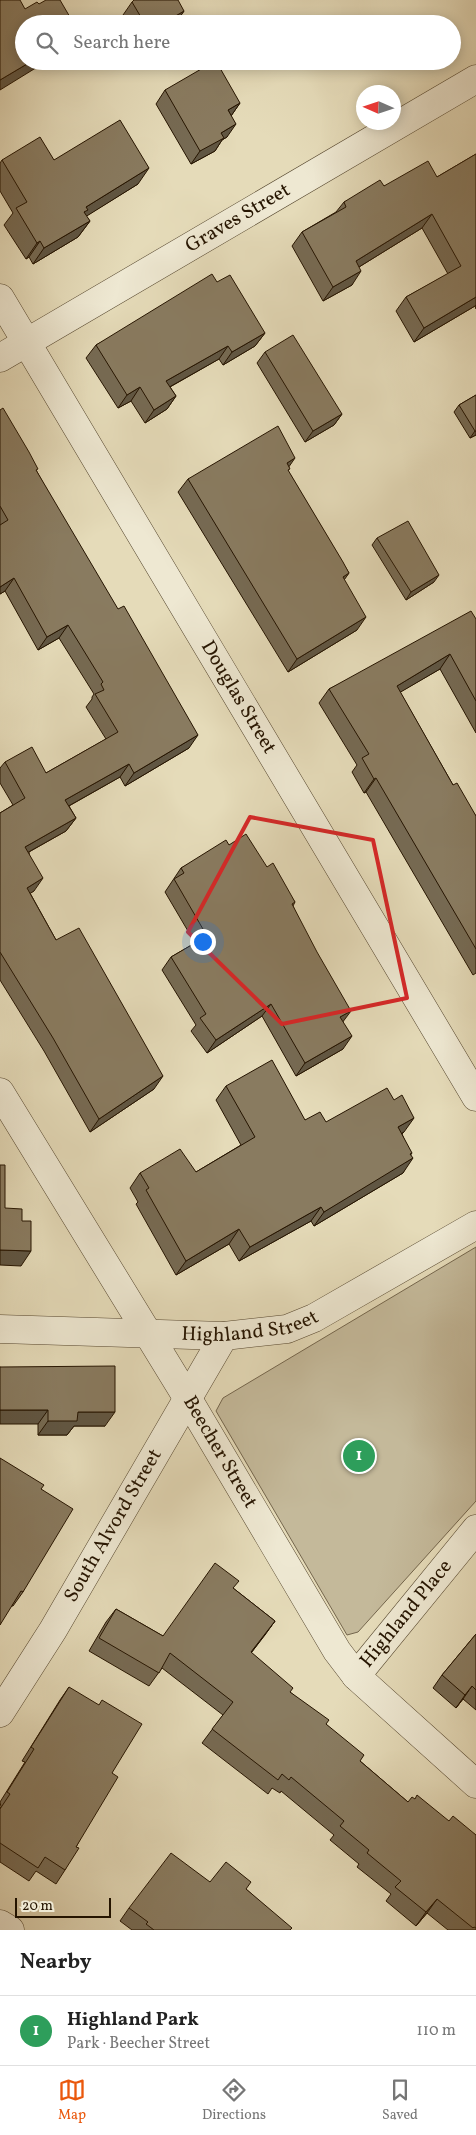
<!DOCTYPE html>
<meta charset="utf-8">
<style>
:root{--surface:#fff;--page:#f6f6f6;--text:#222;--muted:#767676;--line:#e0e0e0;--accent:#ea580c}
body{margin:0;font-family:Vollkorn,serif;background:var(--page);color:var(--text)}
.compass{position:absolute;left:356px;top:85px;width:45px;height:45px;border-radius:50%;background:var(--surface);box-shadow:0 2px 12px #0003;rotate:273deg}
.scale{position:absolute;left:15px;bottom:12px;width:96px;box-sizing:border-box;padding-left:5px;border:2px solid #251400;border-top:0;font-size:14px;line-height:18px;white-space:nowrap;color:#251400;-webkit-text-stroke:4px #eee8d2;paint-order:stroke}
.you{position:absolute;left:202px;top:941px;width:18px;height:18px;margin:-12px;border:4px solid #fff;border-radius:50%;background:#1a73e8;box-shadow:0 0 0 8px #1a73e833}
.badge{display:grid;place-items:center;width:32px;height:32px;border-radius:50%;background:var(--accent);color:#fff;font-size:16px;font-weight:700}
.pin{position:absolute;translate:-50% -50%;border:2px solid #fff;box-shadow:0 1px 5px #0006}
.list{margin:0;padding:0;list-style:none}
h2{display:flex;justify-content:space-between;align-items:center;height:65px;margin:0;padding:0 20px;font-size:21px}
h2 small{font-size:16px;font-weight:400;color:var(--muted)}
.list li{display:grid;grid-template-columns:32px 1fr auto;gap:15px;align-items:center;box-sizing:border-box;height:70px;padding:0 20px;border-top:1px solid var(--line)}
.list b{display:block;font-size:19px;white-space:nowrap}
.list p{margin:0;font-size:16px;white-space:nowrap;color:var(--muted)}
.list em{font-size:16px;font-style:normal;color:var(--muted)}
.icon{flex:none;width:28px;height:28px;fill:none;stroke:currentColor;stroke-width:2;stroke-linecap:round;stroke-linejoin:round}
.map{position:relative;flex:none;width:476px;height:1930px;overflow:hidden}
.search{position:absolute;background:var(--surface);box-shadow:0 2px 12px #0003;left:15px;right:15px;top:15px;height:55px;display:flex;align-items:center;gap:12px;box-sizing:border-box;padding:0 18px;border-radius:28px;color:var(--muted);font-size:19px}
.sheet{height:135px;background:var(--surface)}
nav{display:flex;justify-content:space-around;align-items:center;box-sizing:border-box;height:70px;border-top:1px solid var(--line);background:var(--surface);font-size:14px;color:var(--muted)}
nav a{display:grid;justify-items:center;gap:2px}
nav .on{color:var(--accent)}
.map>svg:first-child{display:block}
.green{fill:#c4b99a;stroke:#74664d}
.lines{fill:none;stroke-linecap:round;stroke-linejoin:round}
.street-casing{stroke:#55462e;stroke-width:29}
.street{stroke:#eee8d2;stroke-width:28}
.wall{fill:#766a53;stroke:#251400}
.shaded-wall{fill:#605643;stroke:#251400}
.building{fill:#897b60;stroke:#251400}
.marked{fill:none;stroke:#d62828;stroke-width:4;stroke-linejoin:round}
.labels{text-anchor:middle;dominant-baseline:central;stroke-width:4;stroke-linejoin:round;paint-order:stroke}
.street-label{font-size:20px;fill:#251400;stroke:#eee8d2}
</style>
<div class="map">
<svg width="476" height="1930" viewBox="0 0 476 1930">
<rect width="100%" height="100%" fill="#e5dbb9"/>
<filter id="stains"><feTurbulence type="fractalNoise" baseFrequency=".004" numOctaves="4"/><feColorMatrix values="0 0 0 0 .2 0 0 0 0 .09 0 0 0 0 .02 0 0 0 .5 -.17"/></filter>
<radialGradient id="worn" r=".72"><stop offset=".6" stop-color="#630" stop-opacity="0"/><stop offset="1" stop-color="#630" stop-opacity=".3"/></radialGradient>
<path class="green" d="M476 1247V1501L358 1632 347 1635 216 1411 223 1398Z"/>
<g class="lines">
<g class="street-casing">
<g id="street">
<path id="s1" d="M0 298 476 1097"/>
<path id="s2" d="M0 358 476 79"/>
<path id="s3" d="M0 1092 188 1399 337 1651 356 1676 476 1784"/>
<path id="s4" d="M0 1329 224 1336 287 1329 314 1318 476 1225"/>
<path id="s5" d="M356 1676 476 1529"/>
<path id="s6" d="M0 1713 53 1630 224 1336"/>
<path d="M0 1924 10 1930"/>
</g>
</g>
<use href="#street" class="street"/>
</g>
<path class="wall" d="M132 2 184 11 175 24H128L123 15Z
M165 90 240 103 231 116 227 137 222 140 215 151 191 164 156 104Z
M476 154V309L475 306 414 342 396 311 406 297 448 274 422 228 359 267 352 285 323 301 292 246 302 232 336 212 344 202 384 186 437 177Z
M2 160H54L138 184 86 216 90 221 78 237 33 264 29 257 26 259 4 225 13 213 0 191V163Z
M217 282 265 333 255 346 223 365 219 359 170 387 176 396 167 409 145 423 131 401 118 408 86 358 96 345Z
M265 352 342 414 334 425 305 442 257 363Z
M476 395V435L470 438 454 412 459 405Z
M0 410 36 470 189 748 125 786 120 777 69 806 76 818 66 831 29 852 34 891 30 893 56 940 154 1089 90 1132 44 1051 0 980V813L13 805 0 783V768L5 762 46 773 106 739 86 707 92 699V697L94 694 59 638 38 650 5 591 0 594Z
M289 467 288 471 349 573 344 579 357 630 288 672 178 492 188 479Z
M377 538 434 582 406 600 372 545Z
M476 619V733L440 669 400 692 453 785 476 816V973L473 975 366 792 364 793 352 772 357 765 319 703 329 689Z
M229 845 267 867 295 902 293 906 343 1022V1049L296 1076 262 1016 207 1053 191 1031 196 1025 162 970 171 957 195 943 165 892 181 868Z
M226 1086 305 1120 404 1132 402 1134 411 1156 403 1173 314 1226 311 1221 239 1261 229 1244 176 1275 136 1204 138 1202 130 1188 140 1173 196 1172 241 1145 216 1100Z
M0 1367 105 1426H74L67 1435H38V1424Z
M41 1489 23 1592 13 1606H12Z
M233 1588 275 1621 251 1653 290 1692 326 1724 360 1761 408 1802 476 1835V1930H448L427 1913 416 1926 386 1901 391 1894 357 1867 359 1864 330 1840 334 1835 281 1791 280 1793 272 1788 268 1794 202 1743 223 1715 162 1668 149 1686 89 1651 106 1622 116 1609 163 1636Z
M476 1634V1710L463 1699 456 1708 433 1688 442 1675Z
M69 1687 112 1773 65 1870 56 1884 36 1871 29 1881 0 1862V1808L1 1807 0 1802 25 1762 22 1761 60 1700Z
M210 1882 246 1889 291 1930H132L120 1921 129 1908Z"/>
<path class="shaded-wall" d="M184 11 175 24H162Z
M32 61H47L0 90V80Z
M240 103 231 116 228 110Z
M236 124 227 137 222 140 215 151 191 164 200 151 221 133Z
M149 168 138 184 82 219 86 207Z
M432 214 422 228 346 275 356 261Z
M90 221 78 237 33 264 44 248Z
M40 241 29 257 26 259 37 243Z
M361 271 352 285 323 301 333 287Z
M476 297V305L475 306 414 342 424 328Z
M265 333 255 346 223 365 232 352Z
M228 346 219 359 157 394 166 381Z
M140 387 131 401 118 408 127 395Z
M176 396 167 409 145 423 154 410Z
M342 414 334 425 305 442 313 431Z
M475 431H476V435L470 438Z
M295 458 286 471 287 463Z
M349 573 340 586 343 577Z
M439 575 434 582 406 600 411 592Z
M14 578 5 591 0 594V587Z
M366 617 357 630 288 672 297 659Z
M68 625 59 638 38 650 47 637Z
M450 654 440 669 387 700 397 686Z
M198 735 189 748 125 786 134 773Z
M129 764 120 777 56 813 65 800Z
M376 778 366 792 364 793 374 779Z
M76 818 66 831 16 859 25 847Z
M43 878 34 891 18 901 27 888Z
M271 1004 262 1016 207 1053 216 1040Z
M351 1011 342 1023 340 1017Z
M352 1036 343 1049 296 1076 305 1063Z
M163 1076 154 1089 90 1132 99 1119Z
M414 1118 404 1132 388 1141 398 1127Z
M412 1153 406 1162 413 1158 403 1173 314 1226 324 1212Z
M321 1207 311 1221 239 1261 250 1247Z
M239 1229 229 1244 176 1275 186 1261Z
M0 1250 31 1251 21 1266 0 1265Z
M0 1410H48L38 1424H0Z
M78 1412H115L105 1426H74L67 1435H38L48 1421Z
M275 1621 265 1635 241 1666 251 1652Z
M472 1686 463 1699 456 1708 465 1695Z
M437 1899 427 1913 416 1926 426 1912Z"/>
<path class="building" d="M0 0H20L25 9 37 2 39 4 46 0H60L74 24H24V61H32L0 80Z
M134 0H178L184 11 162 24H145L132 2Z
M215 61H216L240 103 228 110 236 124 221 133 224 138 200 151 165 90Z
M120 120 149 168 86 207 88 210 84 212 90 221 44 248 40 241 37 243 16 208 27 202 2 160 40 137 54 160Z
M476 154V297L424 328 406 297 461 266 432 214 356 261 361 271 333 287 302 232 346 207 344 202 380 180 384 186 428 161 437 177Z
M212 274 217 282 230 275 265 333 232 352 228 346 166 381 176 396 154 410 140 387 127 395 96 345Z
M293 335 342 414 313 431 265 352Z
M476 395V431H475L459 405Z
M3 408 29 452 38 469 36 470 118 609 124 606 198 735 134 773 129 764 65 800 76 818 25 847 43 878 27 888 56 940 79 928 163 1076 99 1119 53 1038 0 952V813L25 798 5 762 32 747 46 773 118 732 95 694 104 690 101 684 103 682 68 625 47 637 14 578 0 587V525L8 520 0 506V410Z
M278 426 295 458 287 463 290 469 288 470 343 562 349 573 343 577 366 617 297 659 188 479Z
M408 521 439 575 411 592 377 538Z
M471 611 476 619V701L450 654 397 686 453 785 457 783 476 816V949L376 778 374 779 362 758 369 754 329 689Z
M246 834 267 867 273 863 295 902 292 904 317 952 351 1011 340 1017 352 1036 305 1063 271 1004 216 1040 200 1018 206 1014 171 957 207 936 174 879 184 873 181 868 226 840 229 845Z
M272 1060 305 1120 320 1112 326 1122 387 1088 394 1100 402 1095 414 1118 398 1127 412 1153 410 1154 413 1158 324 1212 321 1207 250 1247 239 1229 186 1261 146 1190 149 1188 140 1173 180 1149 196 1172 255 1137 226 1086Z
M0 1165H5V1208L22 1209V1221H31V1251L0 1250Z
M115 1366V1412H78L77 1421H48V1410H0V1367Z
M0 1458 44 1485 41 1489 73 1509 23 1592 21 1591 0 1625Z
M215 1563 239 1581 233 1588 275 1621 251 1652 293 1688 290 1692 329 1720 326 1724 364 1755 360 1761 408 1802 412 1797 415 1799 417 1795 449 1821 453 1816 476 1835V1928L474 1927 473 1928 437 1899 426 1912 395 1887 401 1881 367 1853 369 1850 340 1826 344 1821 291 1777 289 1780 282 1774 278 1780 212 1729 233 1702 170 1653 159 1673 99 1638 116 1609 163 1636Z
M476 1634V1690L472 1686 465 1695 442 1675Z
M69 1687 99 1705 102 1700 142 1724 112 1773 118 1777 76 1847 79 1848 65 1870 45 1857 38 1868 0 1843V1809L10 1794 7 1792 34 1749 31 1747Z
M171 1853 210 1882 226 1862 251 1882 246 1889 292 1928 290 1930H154L146 1924 148 1922 129 1908Z"/>
<path class="marked" d="M250 817 373 840 407 998 282 1024 188 932Z"/>
<g class="labels">
<g class="street-label">
<text stroke="none"><textPath href="#s2" startOffset="276">Graves Street</textPath></text>
<text stroke="none"><textPath href="#s1" startOffset="465">Douglas Street</textPath></text>
<text stroke="none"><textPath href="#s4" startOffset="251">Highland Street</textPath></text>
<text stroke="none"><textPath href="#s3" startOffset="422">Beecher Street</textPath></text>
<text stroke="none"><textPath href="#s6" startOffset="219">South Alvord Street</textPath></text>
<text stroke="none"><textPath href="#s5" startOffset="80">Highland Place</textPath></text>
</g>
</g>
<rect width="100%" height="100%" filter="url(#stains)"/>
<rect width="100%" height="100%" fill="url(#worn)"/>
</svg>
<svg class="compass" viewBox="-18 -18 36 36"><path d="M0-13l5 13h-10z" fill="#e53935"/><path d="M0 13l5-13h-10z" fill="#767676"/></svg>
<div class="scale">20 m</div>
<div class="you"></div>
<div class="pin badge" style="left:359px;top:1456px;background:#2e9e5b">1</div>
<div class="search"><svg class="icon" aria-label="search" viewBox="0 0 24 24"><circle cx="10" cy="10" r="6"/><path d="M15 15l6 6"/></svg>Search here</div>
</div>
<section class="sheet">
<h2>Nearby<small></small></h2>
<ul class="list">
<li><span class="badge" style="background:#2e9e5b">1</span><div><b>Highland Park</b><p>Park · Beecher Street</p></div><em>110 m</em></li>
</ul>
</section>
<nav>
<a class="on"><svg class="icon" aria-label="map" viewBox="0 0 24 24"><path d="M3 6l6-2 6 2 6-2v14l-6 2-6-2-6 2zM9 4v14M15 6v14"/></svg>Map</a>
<a><svg class="icon" aria-label="directions" viewBox="0 0 24 24"><path d="M12 3l9 9-9 9-9-9zM9 14v-3h6M13 9l2 2-2 2"/></svg>Directions</a>
<a><svg class="icon" aria-label="saved" viewBox="0 0 24 24"><path d="M7 4h10v16l-5-4-5 4z"/></svg>Saved</a>
</nav>
